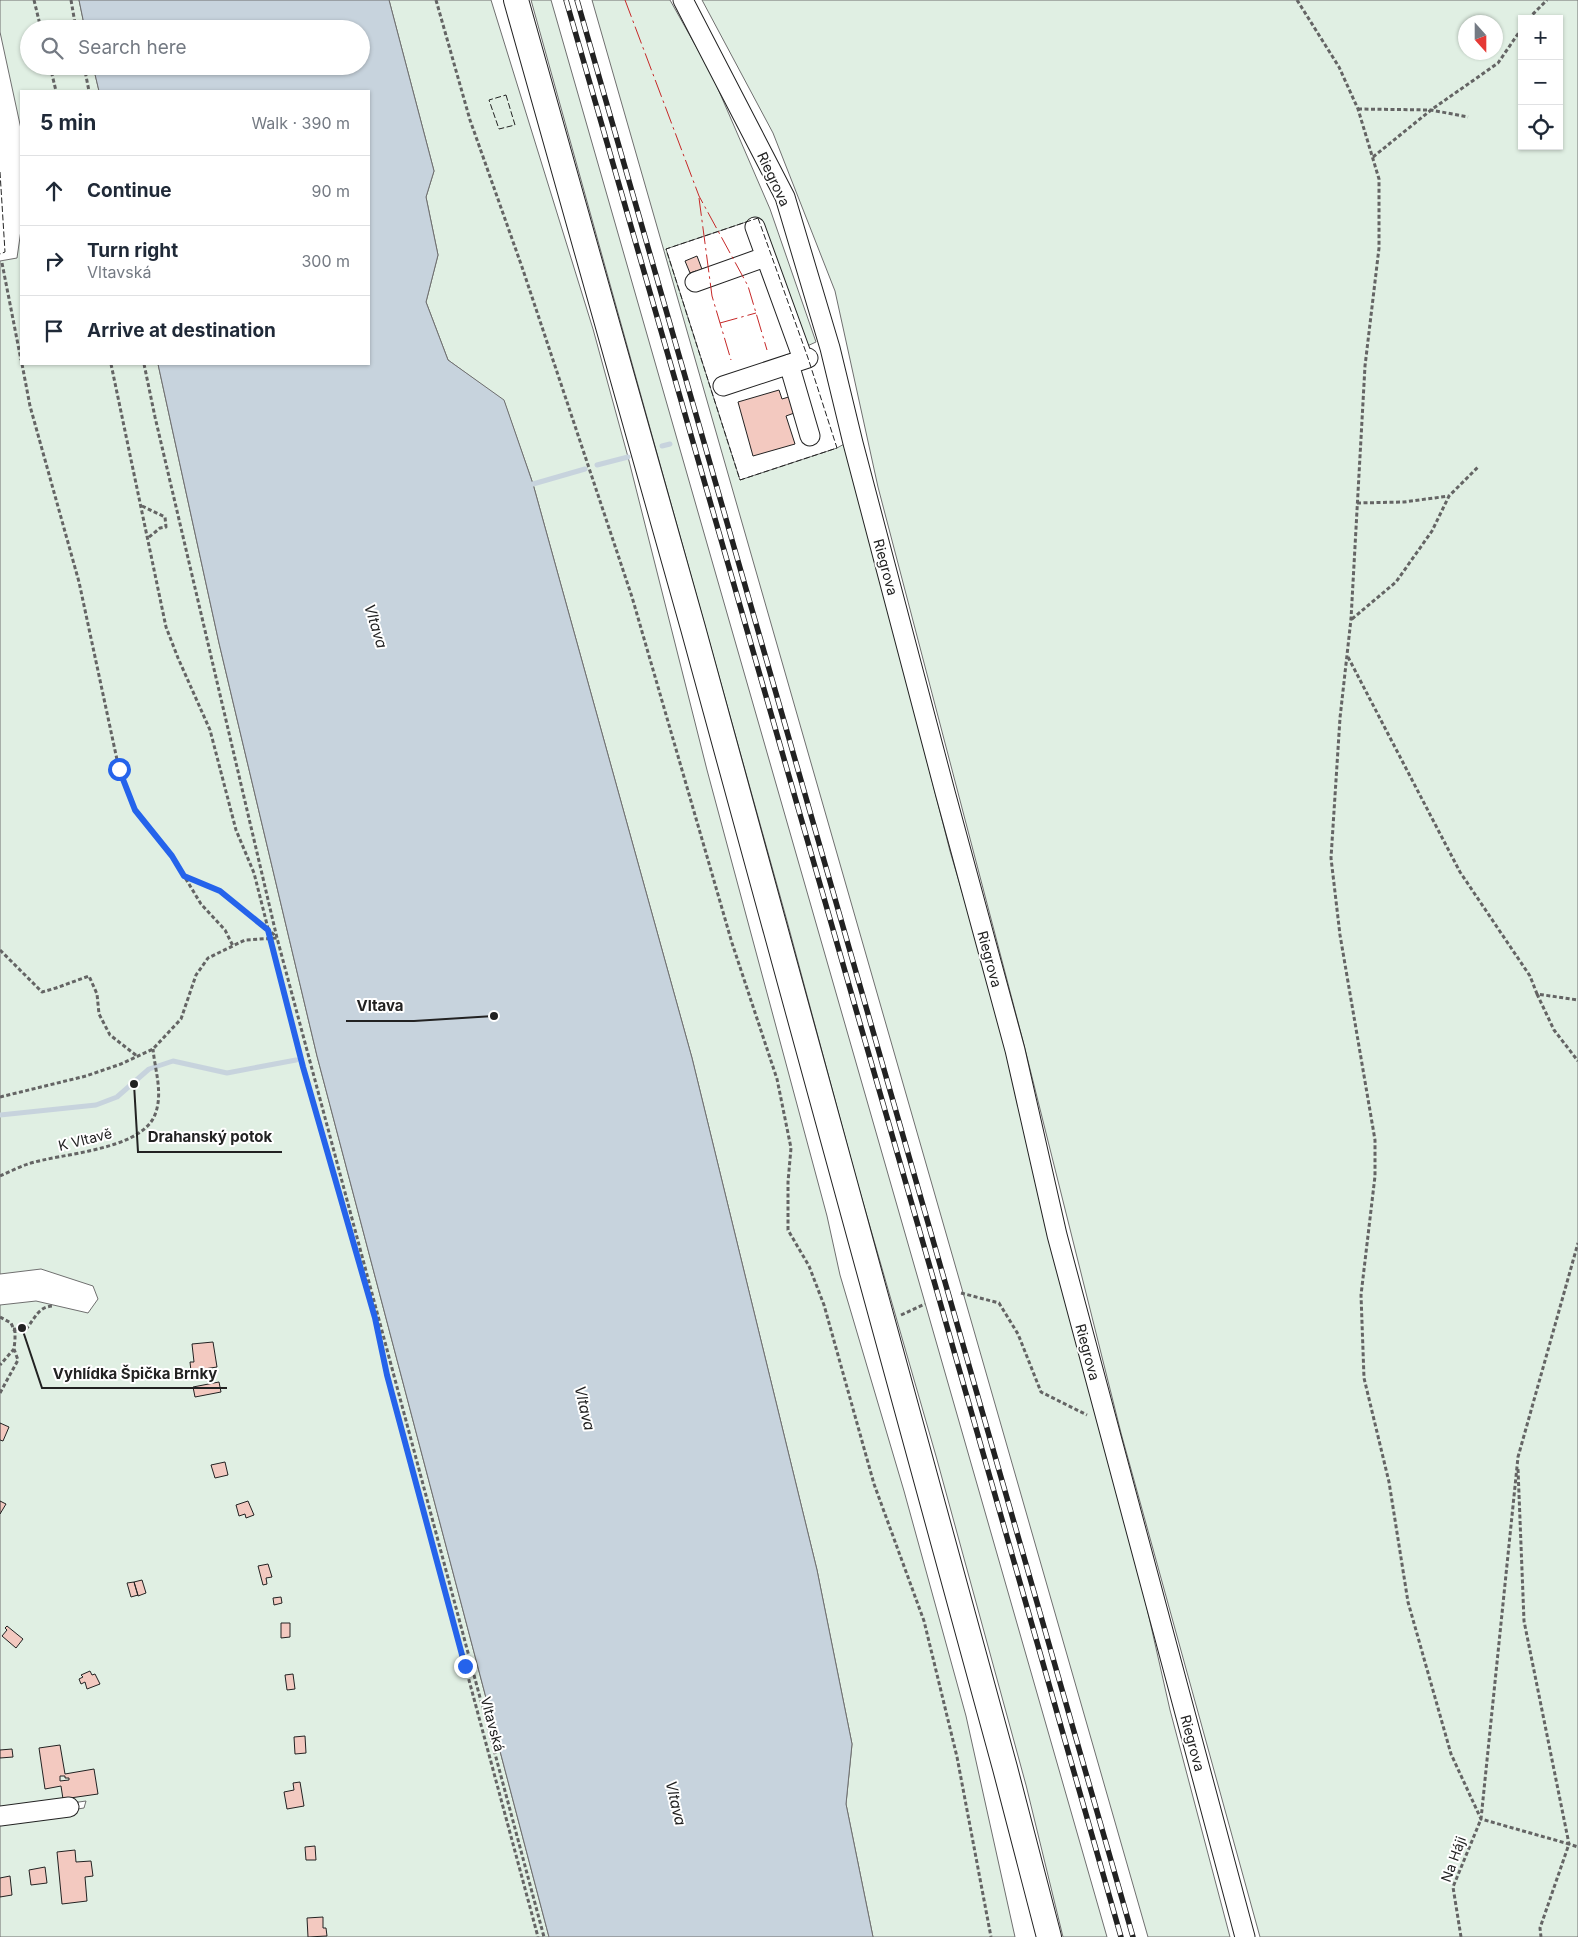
<!DOCTYPE html>
<meta charset="utf-8">
<style>
:root{--surface:#fff;--page:#f6f6f7;--text:#1f2937;--muted:#747a83;--line:#e0e1e3}
body{margin:0;font-family:Inter,sans-serif;background:var(--page);color:var(--text)}
.controls{position:absolute;right:15px;top:15px;display:grid;overflow:hidden;border-radius:0px;box-shadow:0 1px 4px #0004}
.controls button{width:45px;height:45px;display:grid;place-items:center;padding:0;border:0;border-bottom:1px solid var(--line);background:var(--surface);color:var(--text);font:25px sans-serif}
.compass{position:absolute;left:1458px;top:15px;width:45px;height:45px;border-radius:50%;background:var(--surface);box-shadow:0 1px 4px #0004;rotate:159deg}
.stop{position:absolute;width:15px;height:15px;margin:-11px;border:4px solid #2563eb;border-radius:50%;background:#fff}
.stop.end{background:#2563eb;border-color:#fff;box-shadow:0 1px 5px #0008}
.list{margin:0;padding:0;list-style:none}
h2{display:flex;justify-content:space-between;align-items:center;height:65px;margin:0;padding:0 20px;font-size:21px}
h2 small{font-size:16px;font-weight:400;color:var(--muted)}
.list li{display:grid;grid-template-columns:32px 1fr auto;gap:15px;align-items:center;box-sizing:border-box;height:70px;padding:0 20px;border-top:1px solid var(--line)}
.list b{display:block;font-size:19px;white-space:nowrap}
.list p{margin:0;font-size:16px;white-space:nowrap;color:var(--muted)}
.list em{font-size:16px;font-style:normal;color:var(--muted)}
.icon{flex:none;width:28px;height:28px;fill:none;stroke:currentColor;stroke-width:2;stroke-linecap:round;stroke-linejoin:round}
.map{position:relative;flex:none;width:1578px;height:1937px;overflow:hidden}
.search{position:absolute;background:var(--surface);box-shadow:0 1px 4px #0004;left:20px;top:20px;width:350px;height:55px;display:flex;align-items:center;gap:12px;box-sizing:border-box;padding:0 18px;border-radius:28px;color:var(--muted);font-size:19px}
.panel{position:absolute;background:var(--surface);box-shadow:0 1px 4px #0004;left:20px;top:90px;width:350px;height:275px;border-radius:0px}
.map>svg:first-child{display:block}
.green{fill:#e0efe3;stroke:#6f6f6f;fill-rule:evenodd}
.water{fill:#c7d3dd;stroke:#6f6f6f}
.lines{fill:none;stroke-linecap:round;stroke-linejoin:round}
.stream{stroke:#c7d3dd;stroke-width:5}
.building{fill:#f3c9c0;stroke:#222;fill-rule:evenodd}
.minor-casing{stroke:#222;stroke-width:21}
.major-casing{stroke:#222;stroke-width:26}
.path{stroke:#646464;stroke-width:3;stroke-dasharray:4 2.5;stroke-linecap:butt}
.minor{stroke:#fff;stroke-width:19}
.major{stroke:#fff;stroke-width:24}
.rail-casing{stroke:#222;stroke-width:5.5}
.rail{stroke:#fff;stroke-width:4;stroke-dasharray:11;stroke-linecap:butt}
.fence{stroke:#222;stroke-width:1;stroke-dasharray:6 2.5;stroke-linecap:butt}
.power{stroke:#c62828;stroke-width:1;stroke-dasharray:18 4 2.5 4;stroke-linecap:butt}
.route{stroke:#2563eb;stroke-width:6}
.labels{text-anchor:middle;dominant-baseline:central;stroke-width:4;stroke-linejoin:round;paint-order:stroke}
.street-label{font-size:14px;fill:#222;stroke:#fff}
.water-label{font-size:15px;font-style:italic;fill:#222;stroke:#fff}
.leader{fill:none;stroke:#222;stroke-width:2}
.callout-dot{fill:#222;stroke:#fff;stroke-width:2}
.callout-label{font-size:15px;text-anchor:middle;font-weight:bold;fill:#222;stroke:#fff;stroke-width:4;stroke-linejoin:round;paint-order:stroke}
</style>
<div class="map">
<svg width="1578" height="1937" viewBox="0 0 1578 1937">
<rect width="100%" height="100%" fill="#fff"/>
<path class="green" d="M0 0H79L85 29H29V66H93L99 91H21V129L0 32Z
M389 0H491L593 329 628 457 707 770 827 1216 840 1275 904 1491 966 1716 1015 1937H873L846 1804 852 1744 817 1570 692 1058 533 484 504 401 448 360 426 302 438 255 426 197 434 171Z
M531 0H551L1107 1937H1063L1026 1785 936 1456 856 1178 787 921Z
M592 0H670L712 75 770 209 816 342 805 347 758 218 666 249 740 480 837 448 846 443 950 851 1010 1054 1132 1542 1170 1710 1230 1937H1148Z
M702 0H1578V1937H1260L1121 1433 1023 1041 878 487 835 291 773 133ZM1522 19H1559V146H1522ZM1466 22H1496V52H1466Z
M21 230V364H158L219 643 317 1056 549 1937H0V1821L84 1808 86 1801 0 1813V1305L36 1301 88 1313 98 1299 93 1286 41 1269 0 1274V261L17 258Z"/>
<path class="water" d="M79 0H389L434 171 426 197 438 255 426 302 448 360 504 400 533 484 692 1058 817 1570 852 1744 846 1804 873 1937H549L317 1056 219 643 158 364H369V91H99L93 66H361V29H85Z"/>
<g class="lines">
<path class="stream" d="M662 446 670 444
M597 465 628 457
M533 484 585 469
M0 1115 96 1105 117 1097 149 1069 173 1061 227 1073 296 1060"/>
</g>
<path class="building" d="M697 256 703 272 697 275 696 271 690 273 685 261Z
M779 390 782 399 792 396 797 412 786 416 795 444 753 456 738 402Z
M213 1342 217 1367 191 1371 190 1362H194L192 1344Z
M219 1382 221 1392 195 1397 193 1387Z
M0 1423 9 1427 3 1441 0 1440Z
M225 1462 228 1475 215 1478 211 1465Z
M0 1501 6 1504 0 1514Z
M248 1501 254 1515 246 1518 245 1514 239 1516 236 1505Z
M268 1564 272 1577 266 1578 267 1584 263 1585 258 1566Z
M142 1580 146 1593 138 1596 134 1582Z
M134 1582 138 1595 131 1597 127 1583Z
M281 1597 282 1603 274 1605 273 1598Z
M281 1623H290V1637L281 1638Z
M7 1626 23 1639 16 1648 2 1636 7 1630 5 1628Z
M90 1671 92 1675 95 1674 100 1684 87 1689 85 1682 81 1684 79 1679 83 1677 81 1675Z
M293 1674 295 1689 287 1690 285 1675Z
M305 1736 306 1753 295 1754 294 1737Z
M60 1745 65 1774 94 1769 98 1794 63 1799 61 1786 45 1789 39 1748ZM60 1776H65V1778H69V1780L60 1781Z
M12 1749 13 1757 0 1758V1750Z
M300 1782 304 1806 287 1809 284 1792 294 1790 293 1783Z
M315 1846 316 1860H306L305 1847Z
M75 1850 76 1862 91 1861 93 1876 85 1877 87 1901 62 1904 57 1852Z
M45 1867 47 1883 31 1885 29 1870Z
M10 1876 12 1895 0 1897V1878Z
M323 1917V1928H326L327 1936 308 1937 307 1918Z"/>
<g class="lines">
<g class="minor-casing">
<path id="minor" d="M683 0 785 197 830 348 853 443 945 792 1015 1050 1057 1235 1245 1937
M755 227 803 359
M695 282 765 257
M789 364 810 436
M723 386 808 358
M0 1816 69 1807"/>
</g>
<g class="major-casing">
<path id="major" d="M516 0 693 628 1005 1768 1049 1937"/>
</g>
<path class="path" d="M34 0 41 29
M71 0 76 29
M436 0 470 120 522 267 632 597 732 943 777 1079 791 1148 788 1182V1230L809 1266 824 1305 874 1484 924 1621 957 1757 991 1937
M1297 0 1339 67 1358 109 1379 179V248L1365 366 1351 619 1340 718 1331 858 1340 935 1375 1140V1176L1361 1295 1364 1378 1389 1482 1408 1602 1451 1754 1481 1819 1569 1844 1540 1928 1541 1937
M1528 19 1547 0
M50 66 56 91
M84 66 89 91
M1358 109 1431 110 1468 117
M1373 157 1431 110 1498 63 1522 28
M2 263 21 360
M22 364 30 406 79 582 119 769 135 810 172 856 201 904 225 930 233 946
M111 364 166 627 178 658 210 730 236 830 254 873 303 1067 375 1319 387 1375 538 1937
M144 364 155 417 277 938 544 1937
M1357 503 1404 502 1449 496
M142 506 165 517 166 527 160 528 148 538
M1352 619 1396 582 1432 531 1449 496 1478 467
M1348 657 1460 872 1530 976 1537 994 1578 1000
M185 876 220 891 277 937
M0 950 42 992 56 988 89 976 97 994 99 1014 110 1035 137 1056
M1537 994 1554 1030 1578 1061
M0 1097 86 1076 121 1064 153 1049 181 1019 196 975 208 958 245 940 277 938
M0 1176C9 1172 19 1167 28 1164 61 1153 137 1151 154 1117 164 1095 155 1071 153 1049
M961 1293 999 1303 1018 1334 1041 1392 1087 1415
M901 1315 925 1304
M0 1317 11 1323 15 1332V1340L14 1349 0 1365
M13 1329 25 1330C35 1320 37 1306 54 1306
M0 1393 18 1360 14 1349
M1518 1469 1524 1621 1569 1844 1578 1847
M1461 1937 1453 1887 1481 1819 1518 1457 1578 1243"/>
<use href="#minor" class="minor"/>
<use href="#major" class="major"/>
<g class="rail-casing">
<path id="rail" d="M566 0 936 1288 1121 1937
M577 0 1133 1937"/>
</g>
<use href="#rail" class="rail"/>
<path class="fence" d="M506 95 515 125 499 129 489 100Z
M0 172 5 252 0 254
M758 218 808 358 837 448 740 480 666 249Z"/>
<path class="power" d="M625 0 699 196 748 286 767 350
M699 198 712 296 731 360
M720 323 756 313"/>
</g>
<g class="lines">
<path class="route" d="M119 769 135 810 172 856 184 876 220 891 268 930 303 1067 375 1318 387 1375 465 1666"/>
</g>
<g class="labels">
<g class="street-label">
<text transform="translate(774 179) rotate(65)">Riegrova</text>
<text transform="translate(886 567) rotate(75)">Riegrova</text>
<text transform="translate(990 959) rotate(75)">Riegrova</text>
<text transform="translate(85 1139) rotate(-14)">K Vltavě</text>
<text transform="translate(1088 1352) rotate(75)">Riegrova</text>
<text transform="translate(493 1724) rotate(75)">Vltavská</text>
<text transform="translate(1193 1743) rotate(75)">Riegrova</text>
<text transform="translate(1453 1859) rotate(-70)">Na Háji</text>
</g>
<g class="water-label">
<text transform="translate(376 626) rotate(73)">Vltava</text>
<text transform="translate(585 1408) rotate(77)">Vltava</text>
<text transform="translate(676 1803) rotate(77)">Vltava</text>
</g>
</g>
<path class="leader" d="M494 1016L414 1021H346M134 1084L138 1152H282M22 1328L42 1388H227"/>
<g class="callout-dot">
<circle cx="494" cy="1016" r="5"/>
<circle cx="134" cy="1084" r="5"/>
<circle cx="22" cy="1328" r="5"/>
</g>
<g class="callout-label">
<text x="380" y="1011">Vltava</text>
<text x="210" y="1142">Drahanský potok</text>
<text x="135" y="1379">Vyhlídka Špička Brnky</text>
</g>
</svg>
<div class="controls">
<button>+</button>
<button>−</button>
<button><svg class="icon" aria-label="locate" viewBox="0 0 24 24"><circle cx="12" cy="12" r="6"/><path d="M12 2v4M12 18v4M2 12h4M18 12h4"/></svg></button>
</div>
<svg class="compass" viewBox="-18 -18 36 36"><path d="M0-13l5 13h-10z" fill="#e53935"/><path d="M0 13l5-13h-10z" fill="#747a83"/></svg>
<div class="stop" style="left:119px;top:769px"></div>
<div class="stop end" style="left:465px;top:1666px"></div>
<div class="search"><svg class="icon" aria-label="search" viewBox="0 0 24 24"><circle cx="10" cy="10" r="6"/><path d="M15 15l6 6"/></svg>Search here</div>
<section class="panel">
<h2>5 min<small>Walk · 390 m</small></h2>
<ul class="list">
<li><svg class="icon" aria-label="ahead" viewBox="0 0 24 24"><path d="M12 20V5M6 11l6-6 6 6"/></svg><div><b>Continue</b></div><em>90 m</em></li>
<li><svg class="icon" aria-label="right" viewBox="0 0 24 24"><path d="M7 20v-9h11M14 6l5 5-5 5"/></svg><div><b>Turn right</b><p>Vltavská</p></div><em>300 m</em></li>
<li><svg class="icon" aria-label="arrive" viewBox="0 0 24 24"><path d="M6 21V4h12l-3 4 3 4H6"/></svg><div><b>Arrive at destination</b></div></li>
</ul>
</section>
</div>
